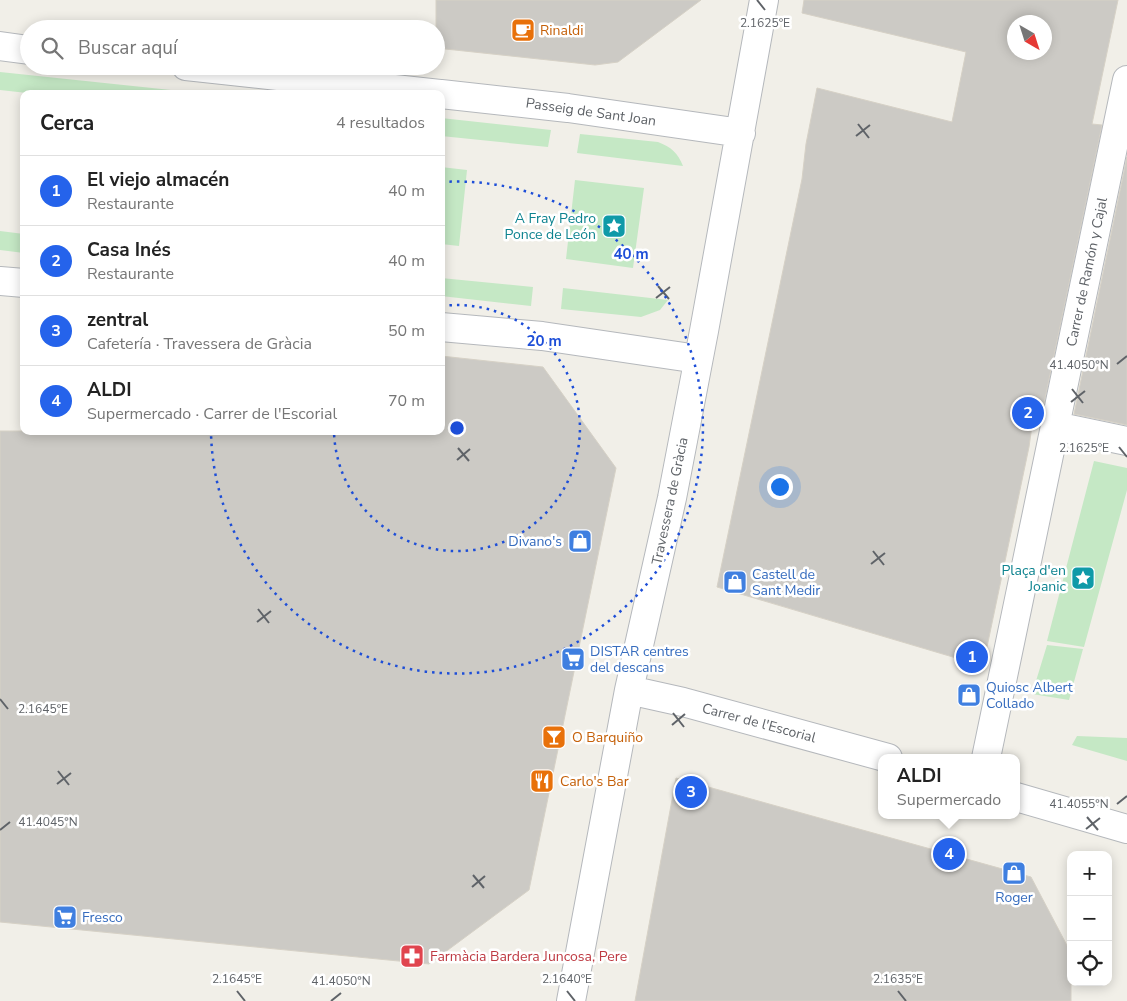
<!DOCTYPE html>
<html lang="es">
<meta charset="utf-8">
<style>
:root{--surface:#fff;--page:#f6f6f6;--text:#222;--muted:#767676;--line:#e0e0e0;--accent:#2563eb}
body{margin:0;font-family:"Nunito Sans",sans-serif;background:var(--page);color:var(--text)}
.controls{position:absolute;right:15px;bottom:15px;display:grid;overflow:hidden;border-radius:10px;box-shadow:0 2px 12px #0003}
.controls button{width:45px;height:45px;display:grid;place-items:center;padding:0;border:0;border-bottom:1px solid var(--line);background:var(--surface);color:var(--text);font:25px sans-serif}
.compass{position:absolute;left:1007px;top:15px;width:45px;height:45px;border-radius:50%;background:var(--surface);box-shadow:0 2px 12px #0003;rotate:141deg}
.you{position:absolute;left:779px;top:486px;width:18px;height:18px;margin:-12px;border:4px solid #fff;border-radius:50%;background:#1a73e8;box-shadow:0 0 0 8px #1a73e833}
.badge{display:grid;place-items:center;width:32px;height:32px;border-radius:50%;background:var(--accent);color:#fff;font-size:16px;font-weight:700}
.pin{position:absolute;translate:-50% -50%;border:2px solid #fff;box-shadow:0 1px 5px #0006}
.popup{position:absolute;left:878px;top:754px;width:142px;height:65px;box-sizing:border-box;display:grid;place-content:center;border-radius:10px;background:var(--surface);filter:drop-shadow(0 1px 4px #0005);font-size:16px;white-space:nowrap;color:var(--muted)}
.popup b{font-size:19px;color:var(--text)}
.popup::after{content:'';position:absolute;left:50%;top:100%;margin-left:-10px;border:10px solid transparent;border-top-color:var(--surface)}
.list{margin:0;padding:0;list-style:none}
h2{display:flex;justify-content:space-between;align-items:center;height:65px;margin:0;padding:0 20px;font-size:21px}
h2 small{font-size:16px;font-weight:400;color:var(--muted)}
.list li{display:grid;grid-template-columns:32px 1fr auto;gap:15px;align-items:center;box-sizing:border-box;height:70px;padding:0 20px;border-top:1px solid var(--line)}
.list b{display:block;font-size:19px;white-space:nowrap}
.list p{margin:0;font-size:16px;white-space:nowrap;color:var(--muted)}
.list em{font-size:16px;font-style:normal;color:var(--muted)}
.icon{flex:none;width:28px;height:28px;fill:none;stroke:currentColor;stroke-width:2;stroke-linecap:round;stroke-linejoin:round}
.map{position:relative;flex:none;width:1127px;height:1001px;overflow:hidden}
.search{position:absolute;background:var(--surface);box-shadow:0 2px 12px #0003;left:20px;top:20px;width:425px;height:55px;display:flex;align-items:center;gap:12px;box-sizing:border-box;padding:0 18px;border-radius:28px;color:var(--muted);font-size:19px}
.panel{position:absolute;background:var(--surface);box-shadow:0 2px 12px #0003;left:20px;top:90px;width:425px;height:345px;border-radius:10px}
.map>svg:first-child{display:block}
.green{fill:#c5e8c5}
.building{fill:#cccac5;stroke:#d6d1c6;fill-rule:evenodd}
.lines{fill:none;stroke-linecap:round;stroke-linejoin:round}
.minor-casing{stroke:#b5b8bc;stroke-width:30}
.minor{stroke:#fff;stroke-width:28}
.ticks{fill:none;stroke:#5f6368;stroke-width:2}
.ring{fill:none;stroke:#1d4ed8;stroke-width:2.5;stroke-dasharray:2.5 5}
.labels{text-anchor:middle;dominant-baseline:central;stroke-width:5;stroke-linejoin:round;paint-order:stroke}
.food-label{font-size:14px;fill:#c56008;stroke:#fff;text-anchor:start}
.street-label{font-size:14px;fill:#5f6368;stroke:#fff}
.culture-label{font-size:14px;fill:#0d838f;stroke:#fff;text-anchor:end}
.shop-label{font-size:14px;fill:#366cbe;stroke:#fff;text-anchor:start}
.health-label{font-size:14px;fill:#be3a42;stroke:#fff;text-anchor:start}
.ticks-label{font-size:12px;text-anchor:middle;fill:#5f6368;stroke:#fff;stroke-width:5;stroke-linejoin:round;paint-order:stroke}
.centre{fill:#1d4ed8;stroke:#fff;stroke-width:2.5}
.ring-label{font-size:15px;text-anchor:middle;font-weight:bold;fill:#1d4ed8;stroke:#fff;stroke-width:5;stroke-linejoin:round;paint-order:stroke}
</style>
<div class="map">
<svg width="1127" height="1001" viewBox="0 0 1127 1001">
<rect width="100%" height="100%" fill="#f1efe8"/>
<path class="green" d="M0 72 209 94H36L0 90Z
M441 118 551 130 548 147 441 136Z
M580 134 658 142C671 147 678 153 683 166L577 153Z
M441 167 467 170 459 246 441 244Z
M575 180 644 188 633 268 566 259Z
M0 231 24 234V253L0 250Z
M441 278 533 287 531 306 441 296Z
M563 288 668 300 660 310 641 317 561 309Z
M1094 461 1127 468V490L1084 647 1047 641Z
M1047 645 1083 649 1069 700 1032 694Z
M1077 736 1127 738V761L1072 745Z"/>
<path class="building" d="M436 0H701L618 62 595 65 436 48Z
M804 0H1118L1092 124 1102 125 1042 413 1034 411 1029 447 983 666 717 587 802 179 806 144 817 88 952 122 966 52 802 13ZM1014 22H1044V52H1014Z
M1127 157V425L1074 414Z
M441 356 543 367 616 468 529 890 429 964 0 922V431H441Z
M676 778 1031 877 1071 953V1001H635Z"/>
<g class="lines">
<g class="minor-casing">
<path id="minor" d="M0 46 29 50
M186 66 440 94
M441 94 568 108 741 133
M0 281 24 283
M441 327 542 336 698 359
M1055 426 1127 441
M629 690 683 702 888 758
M986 758 1127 80
M1016 797 1127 829
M571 1001 629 690 672 498 704 331 764 0"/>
</g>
<use href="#minor" class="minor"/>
</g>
<path class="ticks" d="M757 0 765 10M858 124 869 138M856 136 870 125M658 286 669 299M656 298 670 287M1117 364 1127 356M1072 389 1083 403M1071 402 1085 391M1119 447 1127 457M458 448 469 461M457 460 470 449M873 551 884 565M871 564 885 553M258 609 269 623M257 622 271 611M0 699 8 709M673 713 684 727M672 725 685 714M58 771 69 785M57 784 71 773M1117 804 1127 796M1087 817 1098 830M1086 829 1100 818M0 830 10 822M473 875 484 888M472 887 485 876M237 991 245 1001M567 991 575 1001M898 991 906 1001M331 1001 341 993"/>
<g class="ring">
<path d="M442 306A123 123 0 1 1 334 432"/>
<path d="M442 182A246 246 0 1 1 211 432"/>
</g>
<defs>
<g id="cafe-square" transform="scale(1.25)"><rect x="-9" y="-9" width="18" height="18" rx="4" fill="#e8710a" stroke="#fff"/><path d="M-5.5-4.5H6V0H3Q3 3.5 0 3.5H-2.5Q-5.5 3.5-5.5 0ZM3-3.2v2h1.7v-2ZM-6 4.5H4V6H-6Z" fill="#fff"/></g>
<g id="sight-square" transform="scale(1.25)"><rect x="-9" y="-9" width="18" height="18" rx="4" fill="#0f9aa8" stroke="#fff"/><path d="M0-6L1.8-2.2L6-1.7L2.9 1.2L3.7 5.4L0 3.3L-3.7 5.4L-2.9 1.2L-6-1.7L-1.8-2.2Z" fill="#fff"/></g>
<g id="shop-square" transform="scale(1.25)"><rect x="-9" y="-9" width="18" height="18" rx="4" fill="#3f7fe0" stroke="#fff"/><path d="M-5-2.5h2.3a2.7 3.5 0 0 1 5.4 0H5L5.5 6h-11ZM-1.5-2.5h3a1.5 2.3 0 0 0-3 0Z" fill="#fff"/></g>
<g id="supermarket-square" transform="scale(1.25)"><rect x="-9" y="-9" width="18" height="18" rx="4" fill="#3f7fe0" stroke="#fff"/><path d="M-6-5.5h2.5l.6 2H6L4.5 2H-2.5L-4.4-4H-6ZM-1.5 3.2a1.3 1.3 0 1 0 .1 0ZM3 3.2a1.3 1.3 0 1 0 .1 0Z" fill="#fff"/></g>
<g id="bar-square" transform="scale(1.25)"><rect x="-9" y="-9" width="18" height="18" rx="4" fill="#e8710a" stroke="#fff"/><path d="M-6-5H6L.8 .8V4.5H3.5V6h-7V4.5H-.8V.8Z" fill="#fff"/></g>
<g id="restaurant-square" transform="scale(1.25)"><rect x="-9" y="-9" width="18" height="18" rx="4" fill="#e8710a" stroke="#fff"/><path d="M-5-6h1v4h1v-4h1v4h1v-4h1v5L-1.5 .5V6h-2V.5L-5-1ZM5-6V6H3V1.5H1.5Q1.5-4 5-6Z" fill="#fff"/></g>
<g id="pharmacy-square" transform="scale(1.25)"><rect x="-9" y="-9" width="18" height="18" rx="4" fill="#e0444e" stroke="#fff"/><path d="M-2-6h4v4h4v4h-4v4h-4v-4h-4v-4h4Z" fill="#fff"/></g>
</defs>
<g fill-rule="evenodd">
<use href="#cafe-square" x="523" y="30"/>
<use href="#sight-square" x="614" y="226"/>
<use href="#shop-square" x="580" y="541"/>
<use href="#sight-square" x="1083" y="578"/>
<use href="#shop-square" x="735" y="582"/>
<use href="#supermarket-square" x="573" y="659"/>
<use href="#shop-square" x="969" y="695"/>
<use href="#bar-square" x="554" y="737"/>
<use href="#restaurant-square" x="542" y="781"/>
<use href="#shop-square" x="1014" y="873"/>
<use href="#supermarket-square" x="65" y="917"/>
<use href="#pharmacy-square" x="412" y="956"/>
</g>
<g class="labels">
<g class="food-label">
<text x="540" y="30">Rinaldi</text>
<text x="572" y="737">O Barquiño</text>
<text x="560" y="781">Carlo's Bar</text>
</g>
<g class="street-label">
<text transform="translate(591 112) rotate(8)">Passeig de Sant Joan</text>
<text transform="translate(1087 272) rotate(-78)">Carrer de Ramón y Cajal</text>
<text transform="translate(670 501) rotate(-78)">Travessera de Gràcia</text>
<text transform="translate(759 723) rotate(15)">Carrer de l'Escorial</text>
</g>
<g class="culture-label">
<text x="596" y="218">A Fray Pedro<tspan x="596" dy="16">Ponce de León</tspan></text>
<text x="1066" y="570">Plaça d'en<tspan x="1066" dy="16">Joanic</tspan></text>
</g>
<g class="shop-label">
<text x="562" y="541" text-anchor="end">Divano's</text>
<text x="752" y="574">Castell de<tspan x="752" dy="16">Sant Medir</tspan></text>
<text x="590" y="651">DISTAR centres<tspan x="590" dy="16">del descans</tspan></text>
<text x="986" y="687">Quiosc Albert<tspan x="986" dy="16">Collado</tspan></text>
<text x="1014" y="897" text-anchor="middle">Roger</text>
<text x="82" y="917">Fresco</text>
</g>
<g class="health-label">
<text x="430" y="956">Farmàcia Bardera Juncosa, Pere</text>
</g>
</g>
<g class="ticks-label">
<text x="765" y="27">2.1625°E</text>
<text x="1079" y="369">41.4050°N</text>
<text x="1084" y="452">2.1625°E</text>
<text x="43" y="713">2.1645°E</text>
<text x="1079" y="808">41.4055°N</text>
<text x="48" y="826">41.4045°N</text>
<text x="237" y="983">2.1645°E</text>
<text x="567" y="983">2.1640°E</text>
<text x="898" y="983">2.1635°E</text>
<text x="341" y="985">41.4050°N</text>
</g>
<circle cx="457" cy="428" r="8" class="centre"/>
<g class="ring-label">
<text x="631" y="259">40 m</text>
<text x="544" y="346">20 m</text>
</g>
</svg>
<div class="controls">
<button>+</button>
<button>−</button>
<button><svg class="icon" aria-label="locate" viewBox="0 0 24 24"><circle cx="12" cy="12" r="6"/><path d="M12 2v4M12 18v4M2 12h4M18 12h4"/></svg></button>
</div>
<svg class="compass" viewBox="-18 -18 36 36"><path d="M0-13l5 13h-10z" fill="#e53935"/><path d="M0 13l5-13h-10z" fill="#767676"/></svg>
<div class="you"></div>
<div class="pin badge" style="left:972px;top:657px">1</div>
<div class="pin badge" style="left:1028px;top:413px">2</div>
<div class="pin badge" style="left:691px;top:792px">3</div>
<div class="pin badge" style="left:949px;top:854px">4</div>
<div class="popup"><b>ALDI</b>Supermercado</div>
<div class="search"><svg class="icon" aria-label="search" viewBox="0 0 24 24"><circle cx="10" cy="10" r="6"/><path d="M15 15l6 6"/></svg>Buscar aquí</div>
<section class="panel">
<h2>Cerca<small>4 resultados</small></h2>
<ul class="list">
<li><span class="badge">1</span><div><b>El viejo almacén</b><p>Restaurante</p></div><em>40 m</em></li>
<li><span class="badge">2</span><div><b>Casa Inés</b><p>Restaurante</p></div><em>40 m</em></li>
<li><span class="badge">3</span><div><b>zentral</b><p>Cafetería · Travessera de Gràcia</p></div><em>50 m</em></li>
<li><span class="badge">4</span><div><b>ALDI</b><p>Supermercado · Carrer de l'Escorial</p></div><em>70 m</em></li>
</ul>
</section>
</div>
